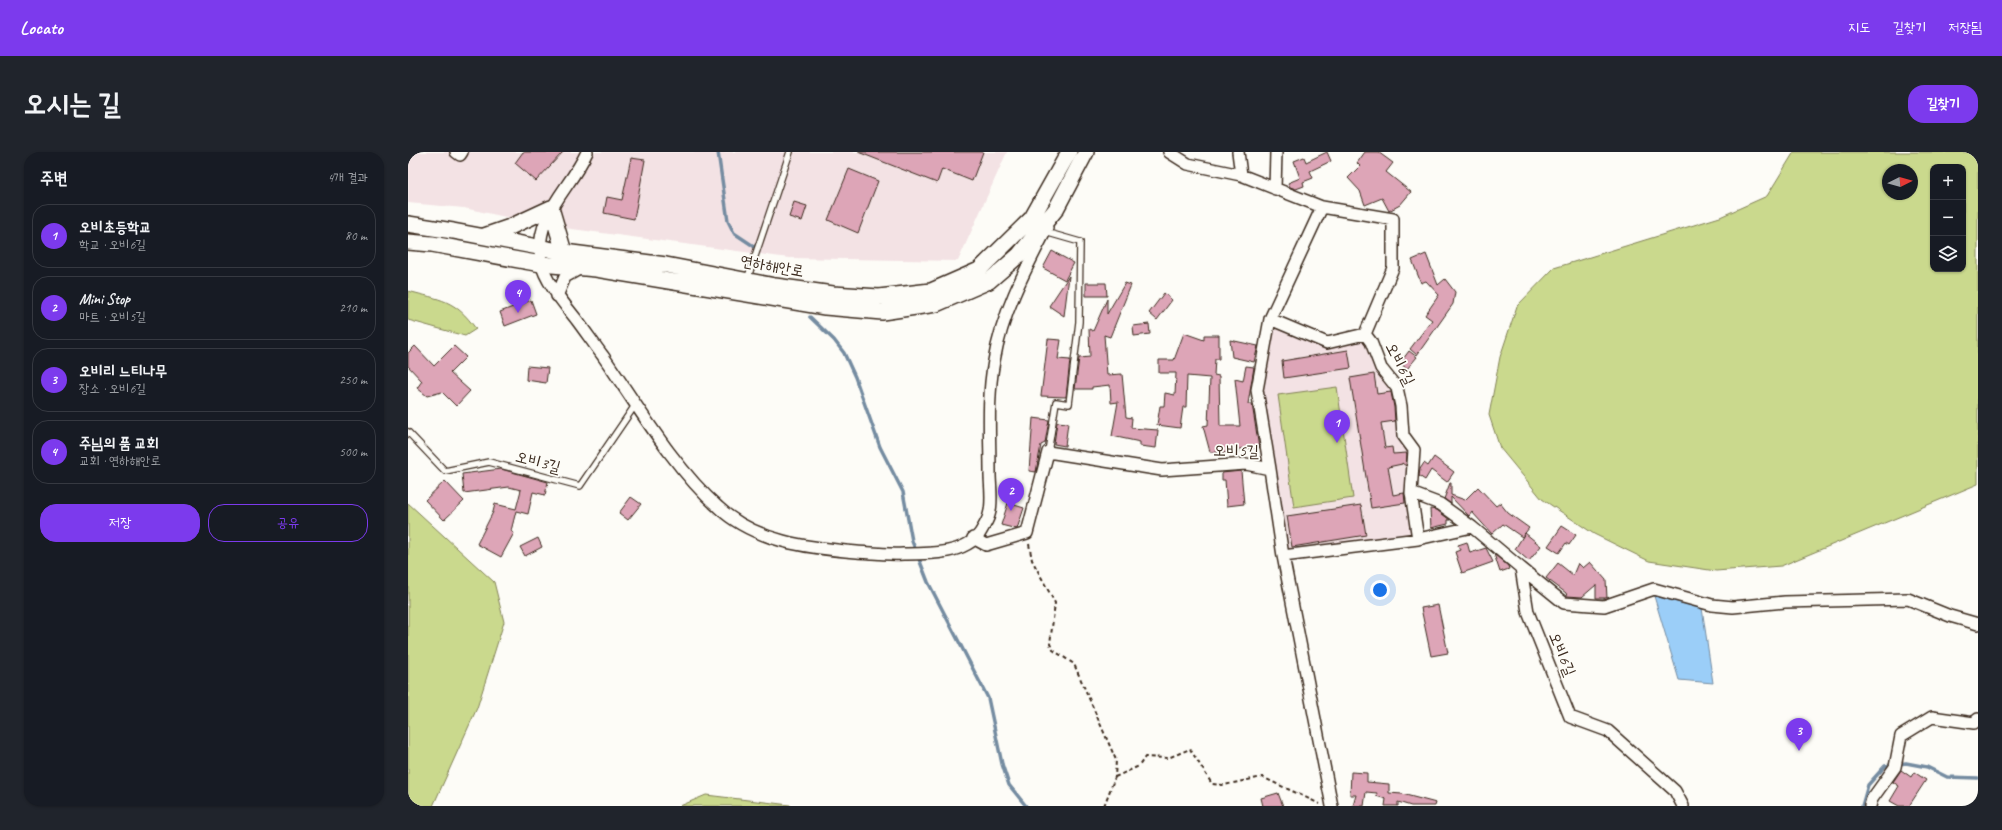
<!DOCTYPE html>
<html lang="ko">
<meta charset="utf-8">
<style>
:root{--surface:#171b24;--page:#20242c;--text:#f1f3f6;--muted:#9ea1a6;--line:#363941;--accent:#7c3aed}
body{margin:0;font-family:Caveat,"Poor Story",sans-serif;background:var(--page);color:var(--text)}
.controls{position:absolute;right:12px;top:12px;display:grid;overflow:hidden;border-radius:8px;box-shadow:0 1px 3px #0004}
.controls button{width:36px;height:36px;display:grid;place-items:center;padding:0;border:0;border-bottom:1px solid var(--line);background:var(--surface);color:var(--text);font:20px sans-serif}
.compass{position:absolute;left:1474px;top:12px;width:36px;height:36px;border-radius:50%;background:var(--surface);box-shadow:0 1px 3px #0004;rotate:85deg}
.you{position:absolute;left:972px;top:438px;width:14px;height:14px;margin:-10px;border:3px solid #fff;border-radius:50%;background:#1a73e8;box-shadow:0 0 0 6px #1a73e833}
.badge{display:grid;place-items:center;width:26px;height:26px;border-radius:50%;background:var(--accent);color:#fff;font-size:13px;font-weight:700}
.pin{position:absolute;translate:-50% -33px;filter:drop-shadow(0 1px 2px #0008)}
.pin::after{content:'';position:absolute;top:21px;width:14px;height:12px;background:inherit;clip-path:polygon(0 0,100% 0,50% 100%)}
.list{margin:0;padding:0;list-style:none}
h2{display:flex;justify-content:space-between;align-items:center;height:52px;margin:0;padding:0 16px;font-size:17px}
h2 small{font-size:13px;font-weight:400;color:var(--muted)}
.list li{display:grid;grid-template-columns:26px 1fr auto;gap:12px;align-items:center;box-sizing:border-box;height:64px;margin:0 8px 8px;padding:0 8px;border:1px solid var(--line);border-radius:16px}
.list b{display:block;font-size:15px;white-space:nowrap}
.list p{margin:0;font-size:13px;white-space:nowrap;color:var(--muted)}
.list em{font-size:13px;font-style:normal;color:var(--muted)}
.actions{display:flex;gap:8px;padding:12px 16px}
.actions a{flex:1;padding:9px 0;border:1px solid var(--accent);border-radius:16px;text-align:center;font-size:14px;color:var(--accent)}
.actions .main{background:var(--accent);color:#fff}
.icon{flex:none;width:22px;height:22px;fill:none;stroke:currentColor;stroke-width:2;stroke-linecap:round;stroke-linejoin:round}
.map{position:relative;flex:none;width:1570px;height:654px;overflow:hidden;border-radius:16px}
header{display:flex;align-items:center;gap:24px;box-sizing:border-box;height:56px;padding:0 20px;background:var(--accent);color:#fff}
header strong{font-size:19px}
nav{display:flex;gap:22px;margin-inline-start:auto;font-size:14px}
.intro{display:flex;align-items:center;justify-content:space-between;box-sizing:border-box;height:96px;padding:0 24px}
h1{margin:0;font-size:28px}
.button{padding:10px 18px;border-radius:16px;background:var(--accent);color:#fff;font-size:14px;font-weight:700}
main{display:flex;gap:24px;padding:0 24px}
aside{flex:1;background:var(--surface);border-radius:16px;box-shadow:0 1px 3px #0004}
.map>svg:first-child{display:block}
.built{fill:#f3e2e4}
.green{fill:#cad98d;stroke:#828256;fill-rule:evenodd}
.water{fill:#9bcef8;stroke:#758ca1}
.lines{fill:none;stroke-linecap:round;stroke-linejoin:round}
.stream{stroke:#758ca1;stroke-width:3.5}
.building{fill:#dda5b7;stroke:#3b2a1e}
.lane-casing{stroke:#3b2a1e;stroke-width:8}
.street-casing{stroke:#3b2a1e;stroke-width:14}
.secondary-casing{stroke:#3b2a1e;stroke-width:18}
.path{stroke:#3b2a1e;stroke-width:2;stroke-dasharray:4 3;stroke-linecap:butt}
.lane{stroke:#fdfcf7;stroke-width:5.5}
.street{stroke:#fdfcf7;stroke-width:11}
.secondary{stroke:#fdfcf7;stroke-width:15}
.labels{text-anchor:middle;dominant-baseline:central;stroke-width:3.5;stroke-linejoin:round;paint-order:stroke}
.street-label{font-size:16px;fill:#3b2a1e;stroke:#fdfcf7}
</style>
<header>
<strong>Locato</strong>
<nav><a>지도</a><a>길찾기</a><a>저장됨</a></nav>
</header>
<div class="intro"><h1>오시는 길</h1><a class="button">길찾기</a></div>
<main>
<aside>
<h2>주변<small>4개 결과</small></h2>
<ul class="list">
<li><span class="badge">1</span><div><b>오비초등학교</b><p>학교 · 오비6길</p></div><em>80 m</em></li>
<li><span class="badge">2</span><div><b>Mini Stop</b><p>마트 · 오비5길</p></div><em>210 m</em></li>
<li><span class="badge">3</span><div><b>오비리 느티나무</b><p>장소 · 오비6길</p></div><em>250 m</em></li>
<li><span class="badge">4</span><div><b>주님의 품 교회</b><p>교회 · 연하해안로</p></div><em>500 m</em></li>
</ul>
<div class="actions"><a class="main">저장</a><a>공유</a></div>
</aside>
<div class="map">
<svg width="1570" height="654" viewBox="0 0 1570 654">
<rect width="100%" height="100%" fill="#fdfcf7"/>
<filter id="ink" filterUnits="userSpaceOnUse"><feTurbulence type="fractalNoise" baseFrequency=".025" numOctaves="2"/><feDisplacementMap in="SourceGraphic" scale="8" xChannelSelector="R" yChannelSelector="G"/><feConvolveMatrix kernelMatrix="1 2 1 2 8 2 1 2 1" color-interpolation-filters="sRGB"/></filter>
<g filter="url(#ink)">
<path class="built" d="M0 0H599L550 109 381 106 134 73 56 56 0 51Z
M862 167 919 191 957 182 989 236 995 283 1006 298 1010 387 875 404 849 238Z"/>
<path class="green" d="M1386 0H1570V332L1373 414 1308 419 1241 409 1186 382 1134 347 1092 296 1081 263 1092 205 1109 154 1146 116 1312 65 1359 44ZM1525 15H1555V117H1525ZM1480 18H1504V42H1480Z
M0 139C33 148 47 147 68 177L57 184 0 168Z
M929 235 945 346 886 355 870 243Z
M0 351 86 430 96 470 69 556 25 654H0Z
M298 643 382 653 383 654H272Z"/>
<path class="water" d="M1246 444 1294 456 1305 531 1271 528Z"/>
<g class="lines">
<path class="stream" d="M310 0 320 69 326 81 350 97
M402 165 426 188 436 201 447 225 472 295 495 340 504 389 520 430 580 546 594 612 601 633 618 654
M1454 654 1460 633 1477 614 1498 611 1519 615 1539 625 1570 626"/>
</g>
<path class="building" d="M115 0H155L128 29 107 11Z
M450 0H575L564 29 534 17 529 31Z
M919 0 923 9 902 19 905 26 895 30 896 34 888 37 882 35 880 31 892 26 886 9 896 5 898 10Z
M957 0H970L985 11 978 20 1003 40 992 53 981 59 974 46 957 53 952 39 940 26 952 14 949 11Z
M223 6 237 8 226 67 196 61 199 45 214 48Z
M441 17 470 29 450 81 420 68Z
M386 50 399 54 394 69 381 65Z
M644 99 666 111 657 128 635 116Z
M1018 102 1030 133 1037 127 1047 140 1045 152 1009 203 1002 197 1024 168 1017 163 1031 143 1018 129 1013 131 1004 108Z
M661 124 656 164 641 154Z
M678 131H698L699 144H678Z
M717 131 723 133 702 185 696 183 699 223 714 222 718 265 724 266 723 276 750 278 748 296 732 294V290L704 284 710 250 703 251 702 233 684 235V237H667L671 206 682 205 681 177 685 179 699 147V162Z
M756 141 764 148 749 168 741 161Z
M123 148 128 162 97 174 92 160Z
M741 172 742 182 726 184 725 174Z
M776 181 796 188V183H811V207H807L806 223 811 224 812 274H832L827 227 835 229 838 214 846 215 840 252H844L851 296 831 297V301L802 300 795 274 800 273 802 226 779 224 778 255H775L772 276 749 273 752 254H756L757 241 767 243 768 221H751V208H766Z
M640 187 653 188 650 207 662 208 658 245 633 244Z
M822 188 850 194 846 210 824 205Z
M7 194 26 214 46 194 58 205 42 221 62 239 48 254 34 240 19 244 9 236 14 229 0 214V201Z
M940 198 943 216 876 226 874 209Z
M1001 199 1009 205 999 217 992 211Z
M119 214 140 216 138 231 118 228Z
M966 222 969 242 983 240 986 255 987 269 973 271 977 296 984 295 985 302 999 301 998 314 994 311V312L980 315 985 343 996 341 997 351 963 356 942 226Z
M625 266 641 268 637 291 633 293 628 320 621 319Z
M649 270 660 271 657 294 646 292Z
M1026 305 1046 320 1039 330 1023 318 1017 328 1011 324 1012 317 1016 311 1020 314Z
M93 317 140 330 137 343 125 340 120 362 108 359 103 379 106 381 93 405 69 392 85 360 87 352 108 357 113 338 101 335 56 341 54 322Z
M833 319 836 352 819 354 817 328H814V321Z
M37 329 56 349 36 368 17 348Z
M1042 331H1043V343L1057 348 1070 335 1088 354 1092 351 1100 361 1121 376 1114 385 1095 372 1084 382 1064 360 1061 364 1043 345V352L1036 347Z
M223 345 233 352 220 368 211 361Z
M600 351 616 356 609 377 593 373Z
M953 353 958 383 884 395 879 364Z
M1022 357 1029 358 1042 368H1040V372L1023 376Z
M1154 374 1168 383 1161 393 1158 391 1151 401 1140 394Z
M1117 381 1133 394 1121 409 1107 397Z
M130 386 134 395 117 404 112 395Z
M1059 390 1062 401 1078 396 1085 410 1054 421 1047 400 1052 398 1050 393Z
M1086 402 1100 414 1101 417 1092 420Z
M1182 410 1198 428 1199 446H1188V433L1174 445 1159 444 1158 441 1138 426 1150 411 1165 423 1170 411 1175 416Z
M1030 453 1040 501 1023 504 1013 456Z
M1493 618 1503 625 1506 620 1518 628 1501 654H1491L1482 649 1491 634 1485 630Z
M943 620 959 621V630L981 632V641L994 642 1028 651 1027 654H1003L990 650V654H977L978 647 968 644 969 641 958 640 956 654H945L948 643H942Z
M870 641 875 654H855L853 646Z"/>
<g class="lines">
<g class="lane-casing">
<path id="lane" d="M637 80 672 90 671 170 661 252 648 250 640 300
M339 128 382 0
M0 280 37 319 81 310 172 334 228 252"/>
</g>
<g class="street-casing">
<path id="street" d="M48 0 52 3 54 0
M179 0C161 39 126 62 133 110 136 128 157 153 168 167 177 179 186 192 195 204 229 253 266 316 310 355 347 390 401 396 449 400 464 401 480 403 495 402 519 402 556 403 572 381 575 376 580 368 581 363 585 351 582 334 582 322 582 284 579 246 586 209 594 161 617 118 639 76
M761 0 780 12 833 23 914 55 985 67V116L957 182 963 190 973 216 989 236 993 254 995 283 1006 298 1003 341 1032 352 1064 375 1113 416 1120 460 1162 565 1200 579 1267 639 1275 654
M830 0 833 23
M867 37 868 0
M149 144 157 125 173 116
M862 167 919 191 957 182
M862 317 849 238 862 167 914 55
M1003 341 1010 387
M565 386 578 393 619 381 640 300 754 318 838 312 862 317 875 404 924 654
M875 404 1010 387 1064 375
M1113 416 1156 451 1196 454 1246 437 1304 453 1325 455 1377 450 1500 447 1542 464 1570 472
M1462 654 1464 647 1487 615 1493 584 1524 565 1566 571 1570 567"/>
</g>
<g class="secondary-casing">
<path id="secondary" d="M0 72 45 79 156 100 258 113 367 134 425 142 471 145 523 139 571 118 624 66 661 0
M76 84 102 75 143 56 156 100
M0 90 24 92 133 112 188 117 417 155 474 160 528 152 581 129 611 103 648 57 678 0"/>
</g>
<path class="path" d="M621 392 624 408 647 451 642 492 645 498 666 512 708 608 707 625 696 654
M707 625 731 614 737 605 760 606 782 597 804 632 816 633 854 625 912 652"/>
<use href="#lane" class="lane"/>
<use href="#street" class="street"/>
<use href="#secondary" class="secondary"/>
</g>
</g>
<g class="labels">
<g class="street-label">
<text transform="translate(364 114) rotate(10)">연하해안로</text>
<text transform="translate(992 212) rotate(63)">오비6길</text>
<text transform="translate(828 299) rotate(1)">오비5길</text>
<text transform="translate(130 310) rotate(15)">오비3길</text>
<text transform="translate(1154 502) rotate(68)">오비6길</text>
</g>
</g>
</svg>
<div class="controls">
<button>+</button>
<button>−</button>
<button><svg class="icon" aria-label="layers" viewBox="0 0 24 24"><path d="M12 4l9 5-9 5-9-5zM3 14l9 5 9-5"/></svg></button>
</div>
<svg class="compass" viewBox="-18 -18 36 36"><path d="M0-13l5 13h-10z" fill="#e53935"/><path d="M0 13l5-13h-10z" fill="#9ea1a6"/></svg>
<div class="you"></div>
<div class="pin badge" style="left:929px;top:291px">1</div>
<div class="pin badge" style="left:603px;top:359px">2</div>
<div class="pin badge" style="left:1391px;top:599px">3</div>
<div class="pin badge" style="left:110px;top:161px">4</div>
</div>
</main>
